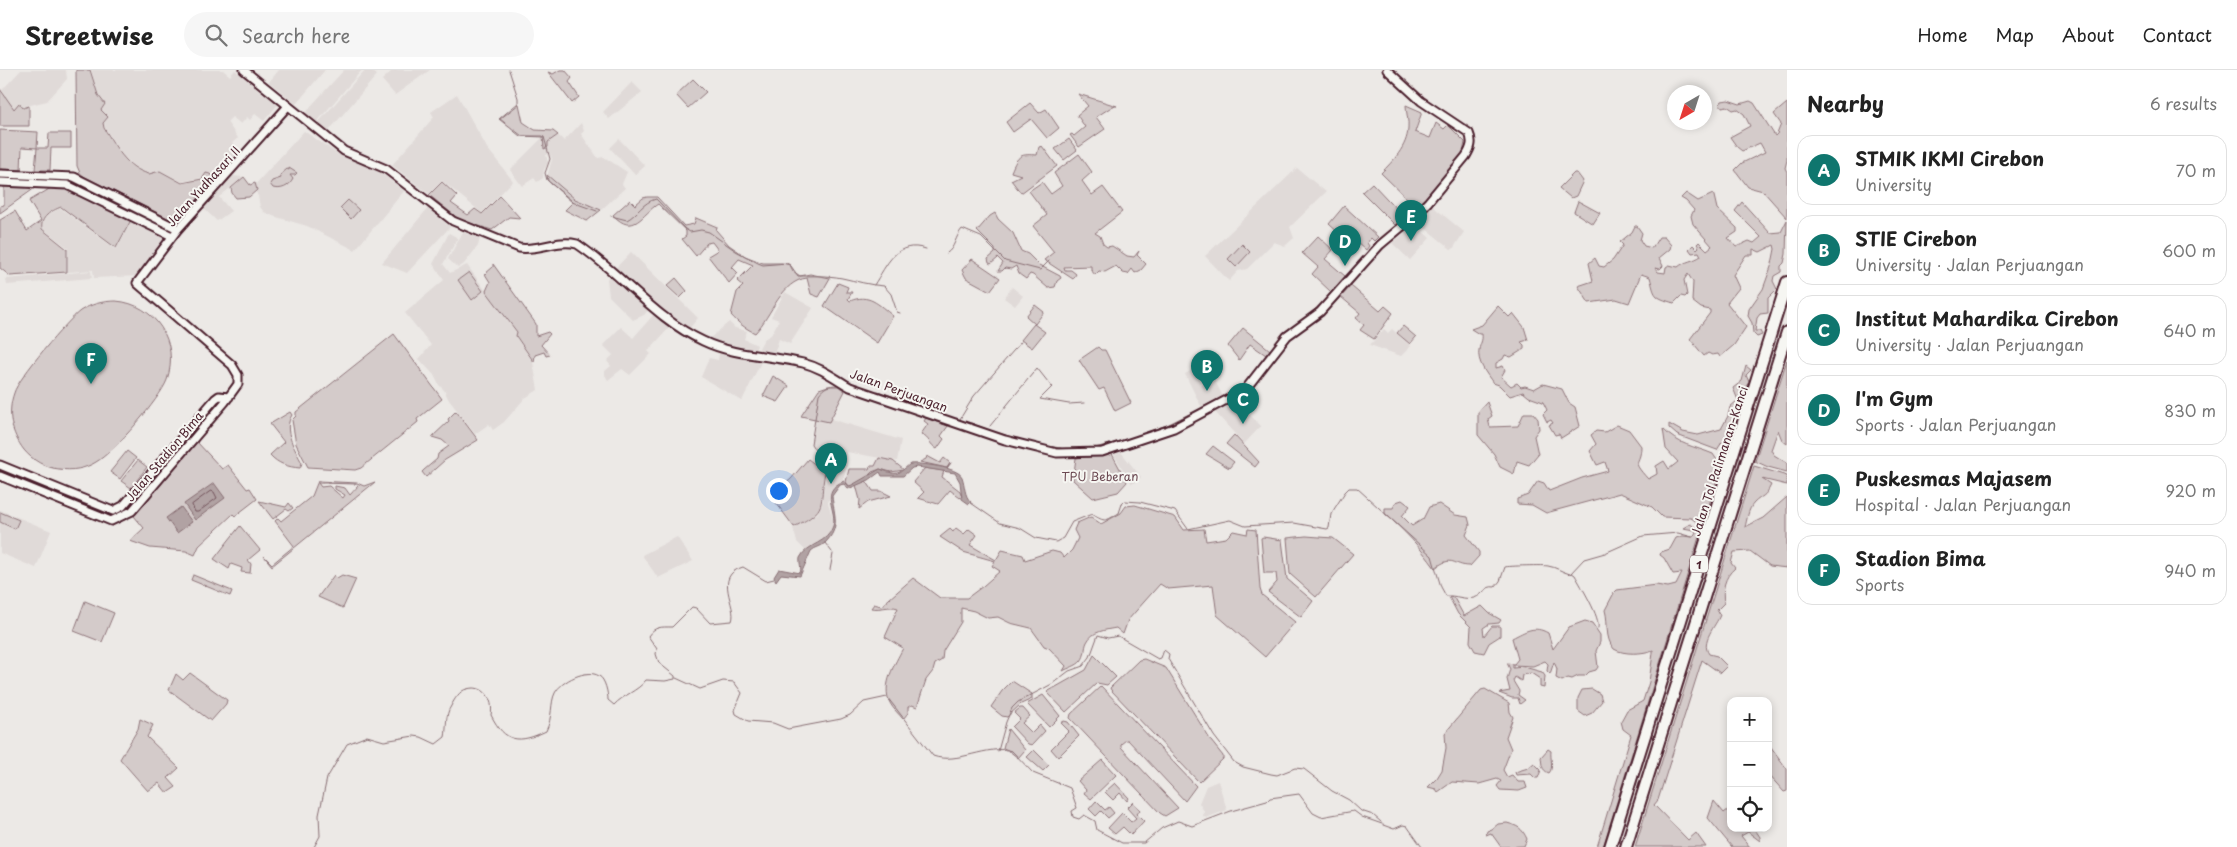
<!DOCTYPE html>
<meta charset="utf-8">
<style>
:root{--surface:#fff;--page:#f6f6f6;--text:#222;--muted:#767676;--line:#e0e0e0;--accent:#0f766e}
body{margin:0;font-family:"Playpen Sans",sans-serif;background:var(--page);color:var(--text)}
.controls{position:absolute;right:15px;bottom:15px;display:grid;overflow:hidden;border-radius:10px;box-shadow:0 2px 8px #0003}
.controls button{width:45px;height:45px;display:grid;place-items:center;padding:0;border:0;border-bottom:1px solid var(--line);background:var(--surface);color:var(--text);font:25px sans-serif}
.compass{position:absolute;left:1667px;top:15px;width:45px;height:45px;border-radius:50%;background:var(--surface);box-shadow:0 2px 8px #0003;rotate:219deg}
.you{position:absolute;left:778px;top:420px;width:18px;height:18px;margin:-12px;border:4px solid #fff;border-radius:50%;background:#1a73e8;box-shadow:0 0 0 8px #1a73e833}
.badge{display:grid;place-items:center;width:32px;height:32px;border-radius:50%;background:var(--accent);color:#fff;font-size:16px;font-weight:700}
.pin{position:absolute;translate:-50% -41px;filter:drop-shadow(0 1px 2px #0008)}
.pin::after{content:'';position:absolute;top:26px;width:18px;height:15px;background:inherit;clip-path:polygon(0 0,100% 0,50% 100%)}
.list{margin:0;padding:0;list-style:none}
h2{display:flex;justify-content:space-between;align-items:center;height:65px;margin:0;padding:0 20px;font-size:21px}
h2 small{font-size:16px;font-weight:400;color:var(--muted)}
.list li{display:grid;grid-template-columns:32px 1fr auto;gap:15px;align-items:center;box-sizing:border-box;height:70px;margin:0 10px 10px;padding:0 10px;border:1px solid var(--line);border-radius:15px}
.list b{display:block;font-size:19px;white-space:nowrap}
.list p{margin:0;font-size:16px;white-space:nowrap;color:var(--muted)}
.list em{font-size:16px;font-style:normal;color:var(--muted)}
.icon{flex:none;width:28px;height:28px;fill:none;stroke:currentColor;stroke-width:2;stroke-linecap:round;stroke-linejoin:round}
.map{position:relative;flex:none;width:1787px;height:777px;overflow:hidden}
header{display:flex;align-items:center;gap:30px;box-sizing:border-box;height:70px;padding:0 25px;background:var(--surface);border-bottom:1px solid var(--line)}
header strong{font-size:24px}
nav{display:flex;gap:28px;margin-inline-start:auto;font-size:18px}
.search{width:350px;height:45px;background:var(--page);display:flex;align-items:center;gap:12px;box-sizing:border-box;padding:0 18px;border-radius:28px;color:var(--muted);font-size:19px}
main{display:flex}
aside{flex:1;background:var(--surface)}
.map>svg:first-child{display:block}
.built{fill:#e0dad8}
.green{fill:#d4cbca;stroke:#8f757a;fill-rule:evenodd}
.water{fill:#b1a2a3;stroke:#886e73}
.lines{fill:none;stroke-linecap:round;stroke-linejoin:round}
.shore{stroke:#73535b;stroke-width:1}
.stream{stroke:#886e73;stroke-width:1}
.tertiary-casing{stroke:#4a1f2b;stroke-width:11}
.motorway-casing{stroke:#4a1f2b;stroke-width:14}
.tertiary{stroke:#f6f6f2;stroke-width:7}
.motorway{stroke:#f6f6f2;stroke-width:10}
.labels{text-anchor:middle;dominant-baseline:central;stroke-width:4;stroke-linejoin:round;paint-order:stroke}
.shield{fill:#f6f6f2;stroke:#7e6067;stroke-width:1}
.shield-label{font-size:11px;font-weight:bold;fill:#4a1f2b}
.street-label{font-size:12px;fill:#4a1f2b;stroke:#f6f6f2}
.park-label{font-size:12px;fill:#6c4a53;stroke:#f6f6f2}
</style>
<header>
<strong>Streetwise</strong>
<div class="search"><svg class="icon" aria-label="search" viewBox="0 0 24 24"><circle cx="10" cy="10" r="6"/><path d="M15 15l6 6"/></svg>Search here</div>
<nav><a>Home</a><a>Map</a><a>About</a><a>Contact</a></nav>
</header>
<main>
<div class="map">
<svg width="1787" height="777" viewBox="0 0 1787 777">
<rect width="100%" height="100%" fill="#ece9e6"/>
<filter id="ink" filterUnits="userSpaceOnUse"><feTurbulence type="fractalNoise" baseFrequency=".02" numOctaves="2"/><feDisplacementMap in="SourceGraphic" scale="10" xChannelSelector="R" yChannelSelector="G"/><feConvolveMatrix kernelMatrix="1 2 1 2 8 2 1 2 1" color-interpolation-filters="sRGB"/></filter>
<g filter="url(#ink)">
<path class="built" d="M21 0H66L67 9 47 31 14 39 7 31 2 20Z
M91 0H223L230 6 235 0 265 25 267 23 279 33 264 51 255 44 250 50 247 47 241 54 232 47 227 52 238 68 232 73 243 83 217 113 210 103H206L202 108 182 112 160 101 149 104 141 102 123 87 105 58 103 53 108 47 101 40 105 34 98 25Z
M279 0H325L296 34 269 12Z
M344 0H362L316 53 306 47 305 45 311 36Z
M365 0H371L377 5 326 64 316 55Z
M393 0H430L395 25 382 10Z
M632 12 642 22 609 49 603 42Z
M457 24 487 78 513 111 482 143 442 111 429 124 392 95 434 47 431 42Z
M581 53 584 61 581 64 598 88 604 87 627 102 622 114 625 118 601 140 575 129 547 107 552 89 550 84 546 85 548 93 544 100 543 108 537 112 534 108 522 116 510 100 542 68 544 79 548 72 558 65 564 71Z
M304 61 338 84 380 102 404 121 355 180 307 156 273 146 264 142 260 137 258 126 253 117Z
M619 69 645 96 635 105 610 78Z
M1297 98 1326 122 1290 157 1294 168 1285 176 1274 172 1247 199 1238 201 1229 211 1205 186Z
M232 106 244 107 219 127 231 141 217 151 202 137Z
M1430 134 1464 162 1453 179H1451L1415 150Z
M60 138 116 179 132 149 167 167 138 206 94 208 93 200 68 202V178L43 159 42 154 46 146Z
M428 138 450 157 407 203 382 193Z
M1415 155 1430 168 1410 190 1392 173Z
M463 162 480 168 478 176 464 194 458 198 448 189Z
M449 163 458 168 443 194 450 203 467 195 517 263 516 266 533 292 538 320 525 328 504 352 493 360 489 354 475 364 449 330 444 320 439 315 434 305 419 289 431 275 405 243 444 210 433 194Z
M631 182 698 248 688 260 654 234 644 245 633 250 609 226 607 209 609 205Z
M91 201 92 208 7 215 6 209Z
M1012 217 1023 226 1015 236 1004 228Z
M785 222 813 238 790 274 779 269 774 284 758 280 764 269 771 265 779 250 771 247Z
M655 243 671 256 648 281 651 284 630 305 622 299 608 310 605 305V301L611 296 607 291 613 285 603 275 621 257 633 268Z
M729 252 735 258 747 261 744 269 757 275 755 280 734 277 709 269Z
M1384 259 1388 263 1392 259 1411 276 1401 286 1370 275Z
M719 283 761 292 742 331 701 307 709 288 718 290Z
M1194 299 1202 315 1214 309 1223 327 1202 338 1185 304Z
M1236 331 1261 356 1244 374 1215 342Z
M816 349 829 352 831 349 901 370 897 391 847 382V398L843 409 831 422 828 433 833 449V457L825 469 805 480 797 472 793 458 818 443 823 430 822 420 827 400 826 394 811 374Z
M1121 382 1141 407 1132 414 1114 385Z
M0 440 51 461 36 498 0 483Z
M677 467 693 491 658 508 642 485Z
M1218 711 1227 740 1206 748 1203 746 1204 741 1199 733 1206 716Z"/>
<path class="green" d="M76 0H90L98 25 105 34 101 40 108 47 103 53 104 58C116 77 126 98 149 104L160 101 182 113 202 109 206 103 210 104 214 108 217 106 219 110 181 150 174 151 85 107 80 103 77 96Z
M560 0H565L572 8 569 12 579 27 572 33 548 2 553 4Z
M693 9 706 22 688 38 676 25Z
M0 19 14 39 19 33 23 38 29 36V56H0Z
M1078 24 1117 36H1113L1096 47 1105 59 1079 77 1070 65 1072 64 1074 66 1085 57 1077 45 1088 36Z
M1728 30 1740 34 1750 31 1754 33 1775 66 1777 64 1781 54 1774 44 1787 33V90L1785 98 1787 102V148L1763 121 1748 117 1735 100 1742 93 1765 82 1760 73 1742 81 1737 77 1730 67 1750 56 1744 44 1737 39 1733 40 1727 36 1722 37 1720 34 1722 31Z
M1030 33 1039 43 1046 39 1059 58 1047 68 1031 49 1013 62 1006 52Z
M519 34 523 52 535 60 553 61 558 65 548 72V77L544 79 543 66H522L500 49Z
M1406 35 1422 42 1415 62 1430 68 1436 53 1444 59 1448 55 1465 72 1463 83 1418 139 1381 103C1393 91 1407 77 1408 59 1409 51 1406 42 1406 35Z
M0 60 38 62 37 78H48L49 63H71V78H51L50 100H35L37 78 22 77 21 100 0 99Z
M1069 69 1077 80 1064 90 1055 79Z
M1042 76 1057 96 1021 123 1011 110 1021 105 1011 102C1018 84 1021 84 1037 85L1039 77Z
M1079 84 1092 102 1082 111 1092 125 1103 117 1122 142 1095 163 1100 166 1103 174 1107 177 1112 176 1127 186 1134 187 1139 181 1137 185 1146 194 1141 200 1135 203 1132 199 1128 204 1123 203 1116 196 1105 202 1099 201 1095 205 1091 200V196L1064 197 1065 200H1071L1076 204 1073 209 1044 190 1054 182 1033 156 1047 145 1029 121 1042 112 1051 124 1062 116 1054 103Z
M289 98 297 103 295 105H290L293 109C289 117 281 120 273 118L270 114 272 111 281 108 280 105 287 99 289 100Z
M1574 103H1577L1583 111 1576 126 1571 128 1559 118Z
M547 105 575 129 601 140 587 151 565 140 572 133 571 130 548 111Z
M244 107 250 115 255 113 257 120 249 127 236 128 232 123 231 118Z
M442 112 457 126 451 133 468 145 475 139 482 144 500 126 520 148 509 147 492 160 460 150 429 125Z
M1372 113 1404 147 1395 155 1362 122Z
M4 114 33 116 35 118 0 143V136L4 135Z
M51 118 70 120 131 150 116 178 61 137C51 141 40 147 42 159L67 179V202L10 206 0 198V150L15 141 27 161 41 151 29 131Z
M1686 123 1698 131 1713 124 1714 126 1717 139 1737 158V162L1728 168 1736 177 1749 171 1754 173 1761 167 1735 141 1742 132 1770 163 1781 162 1787 150 1786 184 1784 193 1781 196V202L1774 206 1773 211 1777 219 1768 228V243L1760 244 1757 248 1755 261H1760L1762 265 1757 267 1753 263 1752 253 1748 246 1749 239 1763 219 1772 194 1775 179 1774 175 1760 182 1753 179V185H1746L1733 205 1739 218 1727 233 1746 257 1734 275 1720 287 1718 284 1712 285 1708 283 1704 286 1690 269 1710 243V240L1701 238 1692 231 1693 212 1688 204 1684 210 1687 225 1685 227 1681 226 1674 233C1653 227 1655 226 1650 207L1641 204 1629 233 1616 229 1589 233 1578 216 1593 211 1589 193 1595 188 1599 196 1604 197 1613 190 1623 175 1620 172 1632 162 1635 156H1637L1642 163 1640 170 1644 176 1652 178 1659 167H1664L1671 175 1670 179 1659 188 1663 196 1660 199 1655 198 1658 202 1665 203 1666 197 1669 195 1678 197C1685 191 1694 191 1701 186L1699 182 1692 183 1689 179 1693 175 1697 179 1699 177 1697 174 1699 172 1707 180 1712 176 1693 154 1691 146 1694 140 1686 131 1681 128Z
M647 127H657L684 156 694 154 696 148 717 157 716 160 729 175 745 186 763 193H782L790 195 793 201 800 206 810 204 830 208 819 227 811 224 807 208C781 211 772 245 755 263 745 258 738 253 731 245L737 222 743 216 737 211 753 195 739 189 732 197 738 203 729 213 708 186 718 180 712 172 707 173 696 186 682 169 686 166V161L658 134C642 144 634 167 613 145L630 130 635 135 643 128Z
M348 130 359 140 351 149 340 138Z
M1578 131 1600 143 1593 154 1574 142Z
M1344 136 1378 167 1374 171 1371 168 1367 173 1369 176 1366 180 1346 162 1342 166 1329 154Z
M995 143 998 149 1013 163 1021 181 1028 184 1039 195 1060 206 1061 208 1057 211 1055 217 1048 218 1033 205 1030 204 1026 209 1019 204 1016 196 1011 199 1005 198 1002 201H998L1003 193 998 188 991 194 989 193 988 189 995 183V179L977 161 990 146Z
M1318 166 1333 180 1325 189 1345 206 1331 222 1312 204 1318 197 1302 183Z
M1242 174 1250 182 1236 197 1228 189Z
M972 189 1000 208 990 221 966 208 962 200Z
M493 194 536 254V266L548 262 550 264 541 275 550 285 546 286 544 282 535 285 534 292 516 266 517 262 486 221 490 212 485 204 493 197Z
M469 202 483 221 472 230 458 210Z
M676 208 687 221 680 228 667 216Z
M838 213 848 217 846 222H852L848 229 850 231C869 223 878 234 893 246L877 273 824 236Z
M1351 216 1380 241 1385 236 1393 243 1374 269 1360 260 1364 255 1356 248 1360 243 1341 227Z
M116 231C155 234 180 272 167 310 160 329 114 382 96 392 85 399 72 401 59 399 46 398 32 390 24 380 11 363 7 343 14 323 18 308 67 251 80 241 91 234 103 231 116 231Z
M1035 235 1044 242 1035 254 1026 246Z
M1498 236 1509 247 1513 243 1524 257 1528 270 1521 272 1524 275V279L1511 287 1505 285 1503 289 1496 293V298L1503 296 1505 300 1501 307 1511 316 1517 313 1521 317 1525 316 1534 319 1543 314 1562 319 1569 333 1575 337 1580 356 1561 368 1559 364 1555 365 1549 355 1553 353 1551 350 1547 352 1543 344 1547 340 1543 332 1529 327 1523 322 1510 326 1499 315 1493 313C1486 303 1477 292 1479 280 1480 273 1483 271 1482 264H1479L1471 259 1482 255Z
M1034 254 1045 262 1032 278 1021 270Z
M1403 256 1416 267 1410 274 1397 263Z
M1243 258 1270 280 1266 285 1250 274 1239 290 1228 276Z
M394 264 442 329 417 349 418 352 361 398 355 400 308 397 296 374 292 350 296 346V342Z
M1098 277 1101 280H1105L1131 333 1115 341 1104 318 1099 320 1079 290Z
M1787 290V374L1782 370 1778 360 1771 380 1774 385 1787 393V402L1768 397 1755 391Z
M1746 296 1751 300 1746 305 1749 312 1741 324 1734 358 1728 369 1722 372 1717 380 1677 365 1669 358V354L1683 362 1698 365 1721 359 1728 346 1730 337 1738 330 1733 318 1742 311Z
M773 306 789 316 778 332 763 326Z
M828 316H838L845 321 829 352 801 346 819 319Z
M1487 332 1492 346 1488 349 1490 357 1518 356 1524 343H1533L1538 349 1539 359 1534 366 1538 384 1529 395 1517 391 1514 404 1500 397 1494 384 1478 365V342Z
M456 341 478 370 445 390 426 407 422 402 424 400 437 389 438 384 449 376 442 370 432 367 449 351 448 349Z
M290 342 292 345C282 360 295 379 302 393L300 398C288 397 278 394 270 385L284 372 270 354Z
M926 348 948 356 941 366 944 369 937 379C930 375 929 368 921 364L928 354 924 351Z
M1617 355 1629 360 1641 376C1641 397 1629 388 1648 409L1657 404 1656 396 1664 391 1669 399 1678 392 1666 379 1663 359C1678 375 1694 376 1713 384L1721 396 1603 777H1597L1631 665 1623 659 1621 651 1627 640 1643 631 1649 612 1653 583V580C1643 584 1624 585 1614 579 1604 567 1609 554 1605 540L1614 523 1617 520 1656 515 1668 517 1676 515 1682 503 1673 504 1664 488 1660 485 1661 482 1670 479 1676 468 1683 466 1693 467 1696 462 1694 460 1683 458 1690 454 1697 458 1698 453 1691 448 1662 447 1652 437 1620 423 1546 443 1532 435 1517 434V429L1528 425 1538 411 1544 413 1549 421 1582 408 1608 401 1605 392 1597 395 1590 381 1596 374 1591 365 1596 361 1605 362Z
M1234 365 1259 392 1255 397 1226 374Z
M197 372 222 399 228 395 247 419 250 418 257 429 235 446 233 444 199 476 195 485 186 481 150 478 130 471 144 458 134 446Z
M1213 376 1234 392 1229 398 1206 384Z
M127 381 136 388 120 409 110 402Z
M1112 384 1127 412 1118 422 1093 428 1073 410 1076 388Z
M927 386 940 393 944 388 950 393 947 398 920 392 926 389Z
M879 388 893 391 904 400 891 402 880 399 872 402 865 409 873 421H881L891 426 868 432 859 439 860 430 856 415 850 417 846 412 849 399H869L870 396H875Z
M808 389 825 402C818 437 830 438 794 457L771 426 791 409Z
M138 390 147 397 131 418 121 411Z
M1754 396 1787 406V415L1762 409 1771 415C1765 428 1762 425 1754 433 1748 439 1747 450 1745 457L1763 448 1787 427V498L1770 496 1750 481 1734 482 1731 493 1735 498C1724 507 1722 520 1724 533L1717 540 1720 545C1716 556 1700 571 1709 584L1717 586 1727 596 1720 603 1702 590 1658 730 1654 735 1688 770 1696 763 1706 777H1635Z
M925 398 944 401 942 407 960 421 962 426 960 428 950 420 938 434 918 428 924 422 913 412Z
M318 411 357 413 364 416 375 412 272 496 264 486 272 494 294 476 275 451 278 448 281 451 312 426ZM318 413 356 414 358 416 350 425 345 418 335 416V419L345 425 343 428 329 416 321 417Z
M1402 430 1410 436 1402 446 1412 456 1423 449 1429 437 1439 434 1455 445 1468 447 1470 455 1466 465 1479 482V486L1470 496C1452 496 1454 484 1435 498 1420 477 1404 460 1385 444V438H1393L1396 432Z
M259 431 286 437 289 433 293 438 289 441 286 439 273 449Z
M1135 435 1175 447 1184 460 1204 459 1206 471 1226 468 1233 461 1247 464 1248 459 1256 460 1260 519 1262 525 1295 552 1265 587 1217 545 1213 515 1168 519 1160 514 1128 550 1123 564 1116 558C1106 560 1092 561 1087 572 1084 578 1086 585 1081 591 1077 596 1068 598 1063 601L1066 596 1049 578 1044 576 1031 558 1010 553 998 547 988 548 974 541 961 538V552L943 581 942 590 935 594 933 601 926 610 917 637 912 635 908 637V643L903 649C899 644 893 639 890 633 881 615 895 594 903 578L885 567 898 538C889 535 881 540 871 538L874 534 881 536 913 508 940 528H967L983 516 1000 501 992 496 995 491 963 482 940 467 950 459 953 462 956 458 964 464 969 459 977 465 970 475 996 490 1002 480 1023 485 1025 490 1052 481 1060 483 1064 488 1072 480 1078 468 1074 460 1077 453 1091 447 1101 454 1121 443 1126 436Z
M0 442 19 450 15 459 0 452Z
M240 456 260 480 248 490 251 494 250 503 241 502 242 498 231 494 229 499 214 489Z
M1306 466 1333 468 1353 484 1316 527 1290 504 1287 468Z
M1263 467 1282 470 1287 509 1313 531 1301 547 1268 522 1277 512 1276 503H1264L1261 468Z
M193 505 232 521 230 526 191 510Z
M334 505 337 508 342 505 356 509 343 538 318 527Z
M1449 527 1454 528 1464 546 1482 536 1489 543 1501 550 1499 553 1489 554 1483 558 1484 566 1492 556H1500V566L1489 573 1484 583 1475 581 1470 572 1471 557 1458 544Z
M85 531 114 543 102 572 74 561Z
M1585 551 1592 553 1600 565V572L1596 581 1598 597 1596 600 1589 602 1585 606H1578L1572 609 1568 608 1562 611 1556 608 1557 599 1554 592 1550 604 1547 601 1548 594 1545 591 1533 596 1513 595V598L1524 597 1542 602 1545 606 1544 618 1540 617V609L1531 603 1522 605 1521 611 1515 607 1513 611 1519 621 1518 625 1525 630 1520 634 1518 628H1512L1499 623 1510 621 1507 609 1510 599 1507 593 1514 594 1518 589 1512 568C1526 561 1534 555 1548 563L1553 579 1569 557Z
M1094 585 1116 607 1107 615 1097 613 1066 642 1047 622 1086 600Z
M1144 589 1166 598 1211 671 1223 686V689L1199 712 1111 620 1110 618 1139 590Z
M190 603 227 630 226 634 211 651 169 620 176 604 183 610Z
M1012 611 1032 624V629L1021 634 1007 647 1002 646 991 637 1002 621Z
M1101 616 1196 716 1185 731 1128 670H1126L1121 674V677L1178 738 1165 746 1160 743 1070 648 1071 644Z
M1485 619 1509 633 1510 642 1513 647 1506 667 1511 679 1503 700 1507 707 1512 705 1518 712H1525L1527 718 1519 721 1500 720 1497 716 1501 711 1497 709 1479 714 1452 712 1438 722 1436 719 1428 717 1437 708 1442 700 1446 678 1445 663 1481 620Z
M1592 619 1600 624 1602 631 1592 643 1585 646 1578 641V628L1582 620Z
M1043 625 1060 646 1049 657 1027 634Z
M1020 638H1023L1030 646 1022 653 1032 663 1040 655 1045 661 1032 675 1028 674 1012 657 1020 649 1014 643Z
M140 649 153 655 147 667 179 698 168 708 176 717 167 723 159 713 148 721 120 689 138 659Z
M1064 651 1068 652 1079 666 1058 687 1051 679 1069 661 1061 653Z
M1008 659 1025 680 1018 688 1008 680 1003 678Z
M1768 673 1787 699V721L1784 722 1768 704Z
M1548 679 1551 681C1550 688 1554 698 1549 703 1541 700 1542 694 1541 687Z
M1034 680 1049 695 1043 701 1027 687Z
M1102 690 1116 705 1091 729 1084 723 1086 720 1078 711Z
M1534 693 1541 700 1538 708H1535L1531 704 1516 705 1515 702 1528 698Z
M1115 713 1129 728 1127 731 1120 723 1113 730 1105 722Z
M1096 731 1105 740 1109 737 1114 743 1108 748 1101 741 1096 746 1089 739Z
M1714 731 1724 743 1729 739 1731 740V758H1754L1760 767V771L1748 762 1741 766 1750 777H1732L1708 748Z
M1133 732 1140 740 1137 744 1144 751 1131 765 1123 757 1115 764 1108 758 1122 743 1131 752 1136 748 1127 738Z
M1507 753C1518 756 1522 758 1527 769L1524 776 1501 777 1491 763 1486 765 1487 761 1492 759 1498 754Z"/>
<path class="water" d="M910 394C920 393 958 397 962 407 965 415 964 426 971 432L969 434 962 429 960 412 955 403 917 397 912 398 903 406H882L880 402 869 410 848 419 844 414 840 415 832 426C834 445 841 457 825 473 821 477 815 477 811 481L800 506 781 504 776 511 774 507 779 499 800 503C802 498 799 493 800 488 807 473 828 474 833 456 838 441 818 421 844 411L849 416 852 415 880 399C897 405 896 406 910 394Z
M214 413 225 428 195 450 184 434Z
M181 437 192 452 177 463 166 448Z"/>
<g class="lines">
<path class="shore" d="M211 421 214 422 217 428 198 442H195L192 435Z"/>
<path class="stream" d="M509 0 518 28V33L499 49 520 66 544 67 550 89 545 103 547 110 572 132 597 141
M611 146 627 150C638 144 643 132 656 129L685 159 690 162 701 160 709 162 736 181 758 193 763 195 787 193 791 196 798 206C813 206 827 205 842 208 856 211 869 215 884 216L891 224 897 242 900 243
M1368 180 1385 162
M947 183C955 178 955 167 962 159L981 167 1005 191 1040 200 1049 191
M1342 210 1345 207
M874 215C887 195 896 169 926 179
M1313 241 1320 235
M850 311H851
M878 321 898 328
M904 330 907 331
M912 333 921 336
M928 338 937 341
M960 349 974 326 1021 272
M971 353 987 359
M990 356 1037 298 1052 317 1040 329 1069 334 1084 333
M1150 361 1167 355 1233 322
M995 362 1033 373
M1039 375 1061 378
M1069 379H1075
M1091 379 1129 369
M947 398 951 393
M825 405 826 396 811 374 819 324C824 317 829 315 837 315
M971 433 1000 453 1020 458 1036 468 1056 472 1063 468 1072 452 1092 444C1106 453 1105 451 1119 443L1122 434 1125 431 1140 432 1175 441 1188 459 1230 450 1245 456 1294 453 1327 459 1329 458 1331 444 1345 422 1349 418H1357L1432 486 1441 517 1446 526C1455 525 1465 530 1474 528 1484 525 1485 515 1495 517L1500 511 1505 497C1507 496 1545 495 1548 496 1556 497 1562 502 1570 504L1584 489 1605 483 1643 466 1678 463 1692 467
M825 473 832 482
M830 500 833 484
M1572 503 1575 505C1581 516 1601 548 1598 558
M676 608 700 619 723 611 734 612 742 623 735 640 736 644 748 651 773 653 788 659 841 649 850 645 864 632 887 627 933 686C957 695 987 674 1012 681L1033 703 1070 718 1076 735 1077 738 1072 741 1073 747 1079 749 1084 745 1095 751 1097 760 1122 773H1144L1162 758 1178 751 1192 756 1231 741 1267 731 1270 728 1299 724 1313 743 1321 747 1354 741 1362 747 1382 754
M998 681 1006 652 1012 638 1018 632 1052 614 1069 601 1083 596 1090 587 1098 565 1108 568 1118 566 1158 589 1161 588 1164 580 1169 584 1168 589 1214 666 1234 692 1243 697 1271 704 1277 705 1295 698 1304 699 1332 721 1349 730 1361 741 1373 745 1381 752
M1383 755 1394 759 1403 755 1407 756 1422 777
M314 777 320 766 319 745 327 708 347 674 367 666 384 671 414 666 421 667 436 674 445 667C447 657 445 645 451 636 454 630 460 620 467 619 484 614 494 629 491 645 505 673 519 674 546 661 553 647 550 633 555 623 561 611 587 598 599 606 605 609 608 623 608 630L614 635C623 625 638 621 646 610L665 611 675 609V606L659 593 656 584 657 579 648 566C655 556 661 557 672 557L692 537 696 538 710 553 732 551C738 536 712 506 743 497L766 511 774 509"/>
<g class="tertiary-casing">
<path id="tertiary" d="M244 0 344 81 386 99 453 151 519 178C539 181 557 169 577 174 621 203 655 249 703 271 734 286 770 285 803 293 822 298 833 307 850 317L1005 370 1057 383 1102 382 1174 358 1245 320 1287 266 1320 242 1380 175 1411 149 1428 132 1466 86C1471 78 1473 72 1469 63L1421 31 1387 0
M0 104 74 107 178 159
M0 112 67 115 172 166
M0 395 113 441 123 436 215 329 219 326 229 327
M0 406 111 451 132 441 225 332 238 314V305L232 295 137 213 178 159 288 36"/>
</g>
<g class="motorway-casing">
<path id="motorway" d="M1610 777 1787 212
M1626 777 1787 262"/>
</g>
<use href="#tertiary" class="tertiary"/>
<use href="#motorway" class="motorway"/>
</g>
</g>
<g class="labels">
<rect class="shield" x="1690" y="485.5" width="18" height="17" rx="4"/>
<g class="shield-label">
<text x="1699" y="494">1</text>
</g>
<g class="street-label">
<text transform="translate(203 116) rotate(-48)">Jalan Yudhasari II</text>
<text transform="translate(899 320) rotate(20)">Jalan Perjuangan</text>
<text transform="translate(164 386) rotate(-50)">Jalan Stadion Bima</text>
<text transform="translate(1719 391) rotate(-72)">Jalan Tol Palimanan–Kanci</text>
</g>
<g class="park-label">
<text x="1100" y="406">TPU Beberan</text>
</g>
</g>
</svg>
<div class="controls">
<button>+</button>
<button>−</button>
<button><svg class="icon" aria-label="locate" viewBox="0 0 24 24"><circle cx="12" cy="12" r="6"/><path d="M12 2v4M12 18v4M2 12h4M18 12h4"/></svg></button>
</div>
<svg class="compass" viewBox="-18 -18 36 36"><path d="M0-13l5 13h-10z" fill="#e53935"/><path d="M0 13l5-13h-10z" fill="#767676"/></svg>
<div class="you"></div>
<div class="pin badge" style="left:831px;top:414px">A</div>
<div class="pin badge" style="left:1207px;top:321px">B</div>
<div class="pin badge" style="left:1243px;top:354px">C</div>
<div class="pin badge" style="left:1345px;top:196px">D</div>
<div class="pin badge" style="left:1411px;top:171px">E</div>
<div class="pin badge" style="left:91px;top:314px">F</div>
</div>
<aside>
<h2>Nearby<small>6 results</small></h2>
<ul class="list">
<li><span class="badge">A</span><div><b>STMIK IKMI Cirebon</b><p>University</p></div><em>70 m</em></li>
<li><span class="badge">B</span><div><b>STIE Cirebon</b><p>University · Jalan Perjuangan</p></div><em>600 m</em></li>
<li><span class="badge">C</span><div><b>Institut Mahardika Cirebon</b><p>University · Jalan Perjuangan</p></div><em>640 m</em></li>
<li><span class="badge">D</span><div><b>I'm Gym</b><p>Sports · Jalan Perjuangan</p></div><em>830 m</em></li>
<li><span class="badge">E</span><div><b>Puskesmas Majasem</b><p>Hospital · Jalan Perjuangan</p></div><em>920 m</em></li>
<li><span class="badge">F</span><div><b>Stadion Bima</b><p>Sports</p></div><em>940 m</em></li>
</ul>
</aside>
</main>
